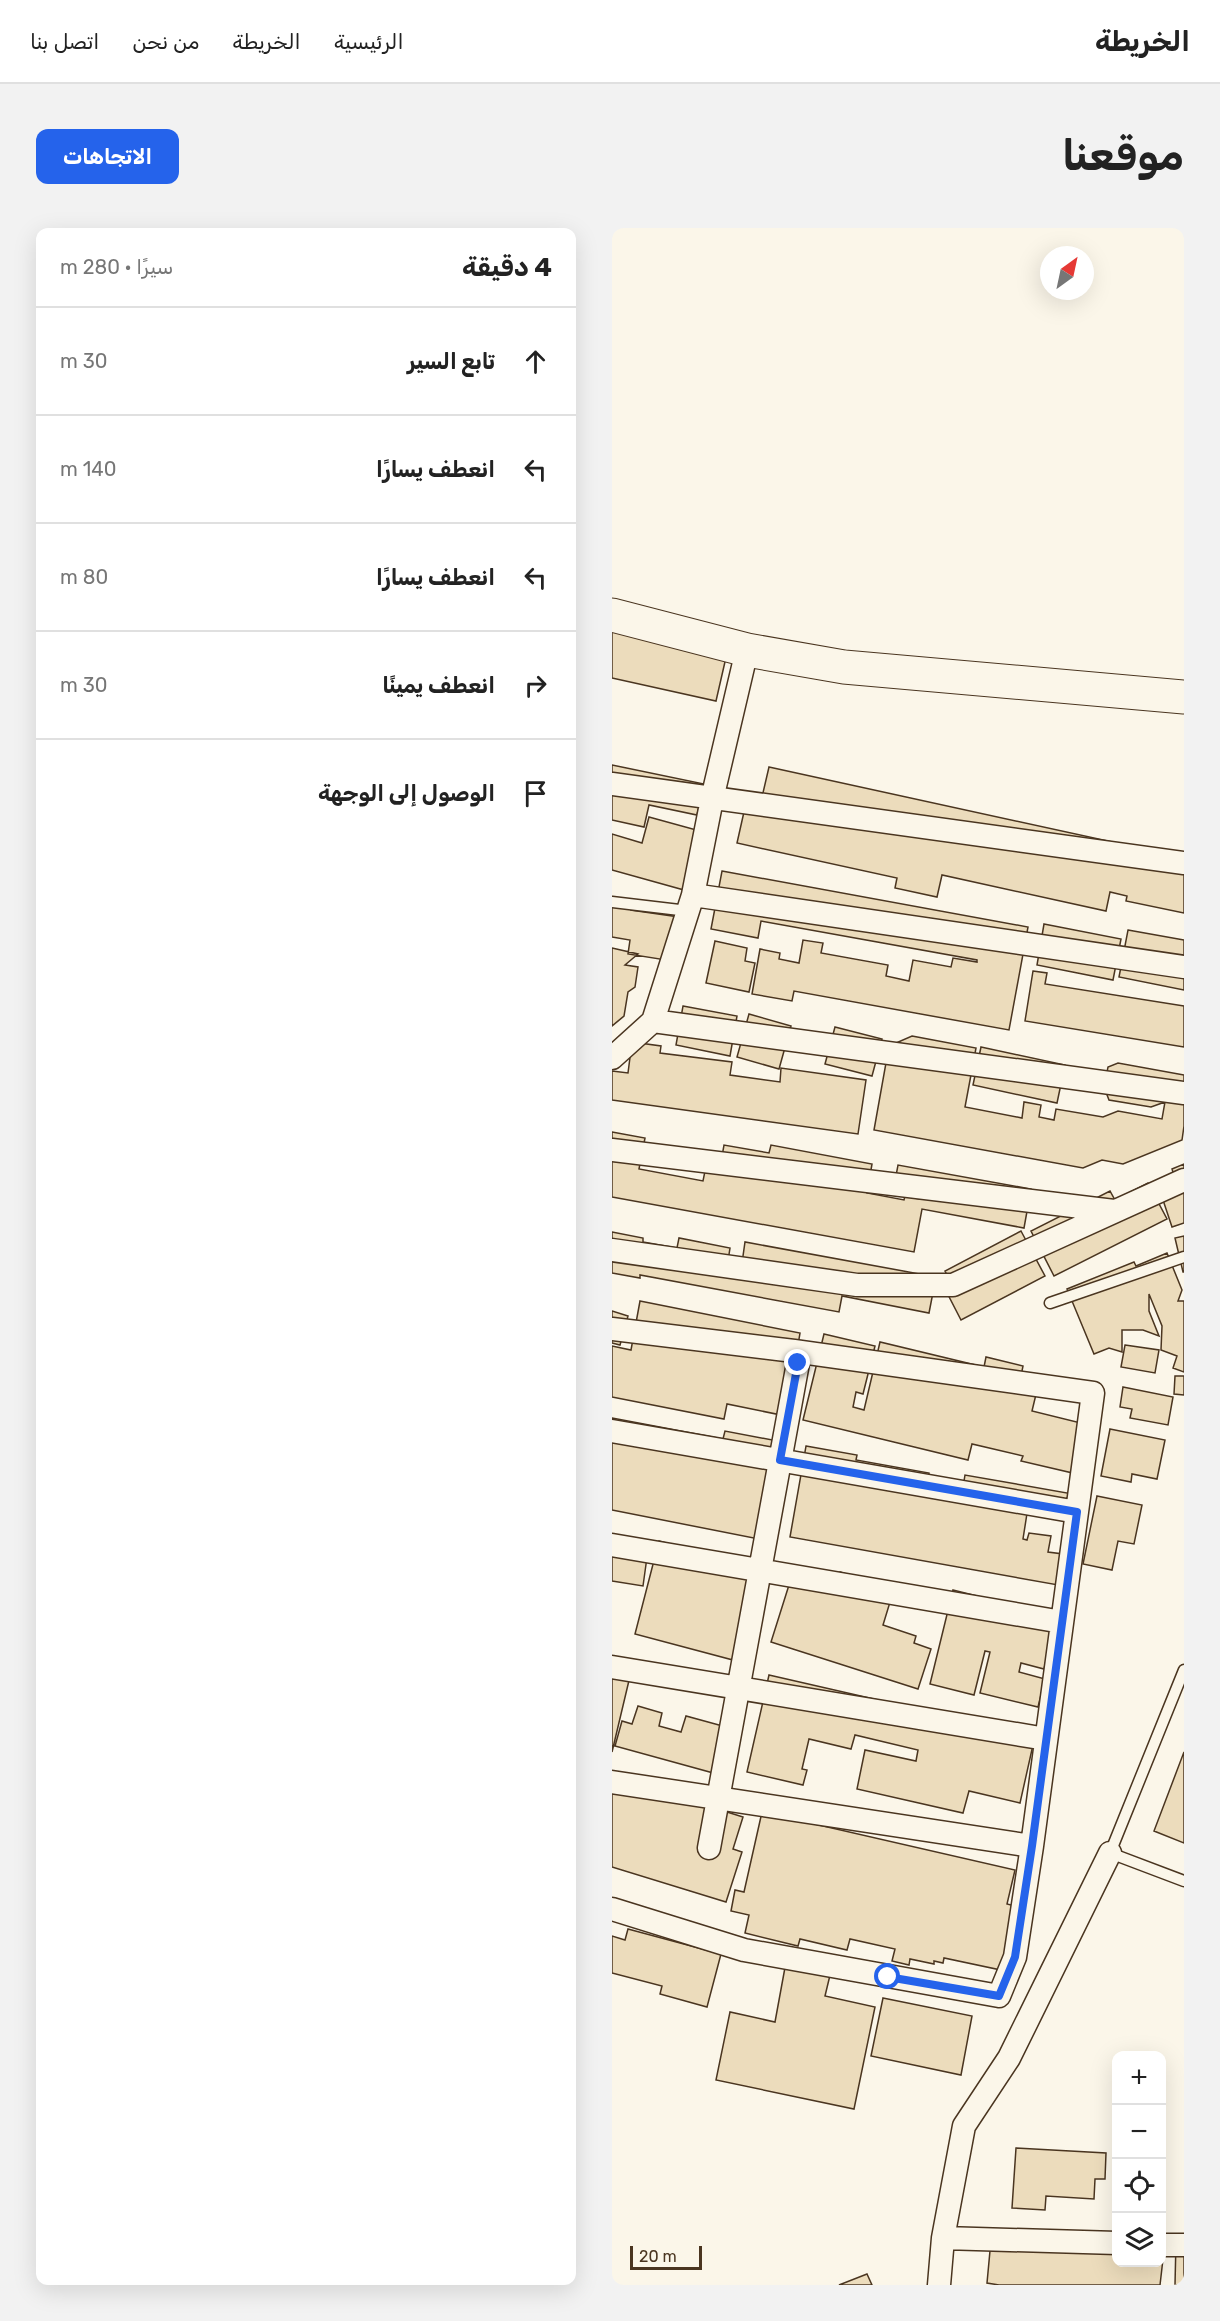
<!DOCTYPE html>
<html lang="ar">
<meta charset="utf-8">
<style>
:root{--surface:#fff;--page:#f2f2f2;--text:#222;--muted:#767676;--line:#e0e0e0;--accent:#2563eb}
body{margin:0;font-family:Rubik,"Noto Naskh Arabic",sans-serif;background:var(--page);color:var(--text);direction:rtl}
.controls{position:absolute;right:18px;bottom:18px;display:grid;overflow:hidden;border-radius:12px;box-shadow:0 6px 24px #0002}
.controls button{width:54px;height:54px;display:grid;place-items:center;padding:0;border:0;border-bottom:2px solid var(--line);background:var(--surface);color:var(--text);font:30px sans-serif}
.compass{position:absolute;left:428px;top:18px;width:54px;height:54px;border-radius:50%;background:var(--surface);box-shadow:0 6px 24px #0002;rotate:33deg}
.scale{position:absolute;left:18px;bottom:15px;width:72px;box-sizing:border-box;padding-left:6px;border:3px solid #4a3520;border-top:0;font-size:16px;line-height:21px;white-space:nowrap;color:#4a3520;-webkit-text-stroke:4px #fbf6e9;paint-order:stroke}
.stop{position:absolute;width:18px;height:18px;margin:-14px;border:4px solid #2563eb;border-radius:50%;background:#fff}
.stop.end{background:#2563eb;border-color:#fff;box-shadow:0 2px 6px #0008}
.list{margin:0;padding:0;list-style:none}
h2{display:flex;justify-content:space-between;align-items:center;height:78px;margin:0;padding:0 24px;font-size:26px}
h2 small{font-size:20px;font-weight:400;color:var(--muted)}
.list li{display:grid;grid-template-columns:39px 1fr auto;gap:18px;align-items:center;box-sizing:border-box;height:108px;padding:0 24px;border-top:2px solid var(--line)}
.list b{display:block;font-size:22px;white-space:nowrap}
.list em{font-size:20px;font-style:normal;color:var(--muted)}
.icon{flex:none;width:33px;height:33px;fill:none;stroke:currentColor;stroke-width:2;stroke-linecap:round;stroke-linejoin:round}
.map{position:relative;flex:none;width:572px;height:2057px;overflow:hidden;direction:ltr;border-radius:12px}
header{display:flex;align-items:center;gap:36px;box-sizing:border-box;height:84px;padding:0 30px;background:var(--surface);border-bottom:2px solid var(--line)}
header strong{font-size:28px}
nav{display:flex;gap:33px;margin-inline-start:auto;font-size:21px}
.intro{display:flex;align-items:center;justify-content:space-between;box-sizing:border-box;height:144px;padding:0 36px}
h1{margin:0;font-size:42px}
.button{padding:15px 27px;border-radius:12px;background:var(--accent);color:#fff;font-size:21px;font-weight:700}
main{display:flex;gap:36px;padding:0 36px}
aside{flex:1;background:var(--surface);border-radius:12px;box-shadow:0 6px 24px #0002}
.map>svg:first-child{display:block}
.building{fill:#ecdcbc;stroke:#4a3520;stroke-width:1.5}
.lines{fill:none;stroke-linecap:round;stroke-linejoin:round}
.lane-casing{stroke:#4a3520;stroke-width:13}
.street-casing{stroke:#4a3520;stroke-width:25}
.primary-casing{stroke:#4a3520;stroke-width:35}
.lane{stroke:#fbf6e9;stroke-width:10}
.street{stroke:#fbf6e9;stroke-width:22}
.primary{stroke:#fbf6e9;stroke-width:33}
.route{stroke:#2563eb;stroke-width:8}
</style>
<header>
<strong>الخريطة</strong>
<nav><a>الرئيسية</a><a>الخريطة</a><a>من نحن</a><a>اتصل بنا</a></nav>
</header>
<div class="intro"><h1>موقعنا</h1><a class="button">الاتجاهات</a></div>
<main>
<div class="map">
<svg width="572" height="2057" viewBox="0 0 572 2057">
<rect width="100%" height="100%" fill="#fbf6e9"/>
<path class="building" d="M0 398 115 425 104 473 0 450Z
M0 537 92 556 85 587 37 577 32 599 0 592Z
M157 539 569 629 572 627V685L514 673 515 668 498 664 494 683 330 647 325 669 283 660 285 650 125 615 136 566 150 569Z
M37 589 88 603 72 662 0 642V606L30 615Z
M110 643 416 699 397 802 182 763 180 773 140 766 148 721 168 725 167 731 187 735 191 712 211 715 209 725 276 737 274 748 297 753 301 732 339 739 341 730 365 734V732L149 693 146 710 99 701Z
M0 673 20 676 19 682 67 689 60 733 16 726 18 712 0 709Z
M432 696 509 711 501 752 425 737Z
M516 702 572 712V762L507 749Z
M103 713 135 720 133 733 143 735 137 764 94 755Z
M0 720 26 726 13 737 26 739 23 759 16 764 12 788 0 798Z
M421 743 435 745 433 756 572 778V819L413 793Z
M71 778 125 788 118 828 64 817Z
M137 786 179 798 167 841 125 829Z
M223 799 270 811 260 848 213 836Z
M300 808 364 820 353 879 410 890 412 874 429 877 427 889 442 892 444 881 491 889 506 883 550 891 553 874 539 879 497 872 492 859 496 839 506 835 572 847V898L570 912 511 936 490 932 471 940 262 902 277 818Z
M20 814 49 818 48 825 120 834 118 847 168 854 169 840 254 852 246 906 0 872V843L16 845Z
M369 819 453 837 445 875 361 857Z
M0 904 33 910 27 941 91 953 93 943 107 945 112 917 157 925 159 917 260 936 255 965 292 972 293 968 308 971 310 958 283 953 286 937 419 961 412 1000 310 981 302 1024 0 969Z
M572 936V995L560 999 547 960 564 954 560 941Z
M536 955 555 991 442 1048 419 1003 498 963 503 972Z
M409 1003 433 1048 349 1092 331 1057 338 1053 333 1043Z
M0 1004 31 1010V1014L65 1020 67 1010 118 1020 115 1039 129 1042 133 1014 324 1049 317 1085 230 1068 227 1084 28 1047V1050L0 1045Z
M572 1008V1044H571L563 1010Z
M555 1025 570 1062 566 1073H572V1144L561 1140 565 1128 549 1122 550 1098 537 1066V1083L547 1108 531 1102H510V1124L497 1120 482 1126 455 1061 522 1034 524 1038Z
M28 1073 188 1105 174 1188 115 1176 112 1191 0 1169V1118L19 1122Z
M0 1083 16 1088 8 1117 0 1115Z
M212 1106 263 1118 251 1166 244 1164 241 1179 252 1182 268 1114 372 1139 374 1129 411 1138 408 1153 426 1158 420 1183 477 1197 465 1246 409 1233 411 1228 360 1216 356 1232 191 1192Z
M513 1117 547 1122 543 1145 509 1139Z
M563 1148H572V1167L562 1166Z
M511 1159 561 1169 556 1197 518 1190 520 1181 508 1179Z
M0 1190 111 1211 113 1203 171 1214 152 1312 0 1282Z
M498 1201 553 1212 545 1251 520 1246 519 1254 489 1248Z
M194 1218 245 1227 244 1232 317 1245 316 1253 351 1259 353 1247 461 1266 458 1286 416 1279 411 1311 415 1312 417 1305 439 1308 436 1324 451 1326 446 1357 178 1309Z
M485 1268 530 1277 522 1316 506 1313 500 1342 471 1336Z
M47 1313 154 1342 121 1432 23 1406Z
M0 1317 36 1322 31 1358 0 1353Z
M183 1338 225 1351 228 1344 282 1361 271 1397 304 1408 302 1415 319 1421 306 1461 159 1414Z
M341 1362 445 1388 432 1441 409 1435 407 1444 433 1451 426 1479 368 1465 378 1424 373 1423 362 1467 318 1456Z
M0 1440 19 1444 0 1524Z
M157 1447 423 1508 408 1575 357 1563 351 1585 245 1561 253 1522 304 1533 306 1522 243 1507 239 1521 197 1511 190 1541 195 1542 191 1557 135 1544Z
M26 1478 50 1485 47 1498 69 1504 74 1488 118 1500 105 1546 3 1518 10 1493 20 1496Z
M572 1524V1615L542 1603Z
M0 1548 131 1589 121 1621 130 1624 114 1674 0 1639Z
M150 1584 403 1642 395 1676 403 1678 389 1742 332 1730 331 1735 322 1733V1736L298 1731 297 1737 280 1733 283 1721 238 1711 235 1722 188 1711 186 1718 133 1705 137 1687 119 1683 123 1662 132 1664Z
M16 1701 109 1726 95 1779 48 1766 50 1758 0 1745V1708L13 1712Z
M174 1734 219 1743 213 1768 263 1779 242 1881 104 1852 118 1784 163 1794Z
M271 1770 360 1788 349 1847 259 1828Z
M404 1920 494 1925 493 1951H483L482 1971 434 1968 433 1982 400 1980Z
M379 2012 505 2016V2034H550L551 2031 548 2057H387L375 2055Z
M564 2013H572V2057H563Z
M255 2046 260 2057H227Z"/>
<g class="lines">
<g class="lane-casing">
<path id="lane" d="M0 674 76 683
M438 1075 572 1029
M572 1442 498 1625 572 1653"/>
</g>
<g class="street-casing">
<path id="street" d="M0 556 572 635
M81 667 572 739
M41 793 572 865
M0 830 41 793 81 667 100 571 135 422
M0 922 502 983
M0 1022 245 1057H341L572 952
M0 1101 182 1123 186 1135 97 1620
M0 1203 465 1284
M0 1317 450 1394
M0 1439 434 1511
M0 1554 420 1618 481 1165 182 1123
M0 1681 132 1722 387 1768 403 1729 420 1618
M331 2010 505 2015
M550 2017H572
M327 2057 331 2010 352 1898 397 1830 498 1625"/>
</g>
<g class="primary-casing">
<path id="primary" d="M0 387 135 422 232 439 572 469"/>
</g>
<use href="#lane" class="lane"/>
<use href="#street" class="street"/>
<use href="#primary" class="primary"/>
</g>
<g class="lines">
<path class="route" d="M186 1135 168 1232 465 1284 420 1618 403 1729 387 1768 276 1749"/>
</g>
</svg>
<div class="controls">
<button>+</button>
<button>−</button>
<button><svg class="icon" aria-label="locate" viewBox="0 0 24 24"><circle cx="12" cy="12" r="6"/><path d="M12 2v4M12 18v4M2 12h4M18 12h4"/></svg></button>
<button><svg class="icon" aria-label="layers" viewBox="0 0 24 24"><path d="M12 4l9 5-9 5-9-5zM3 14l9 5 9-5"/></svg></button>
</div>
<svg class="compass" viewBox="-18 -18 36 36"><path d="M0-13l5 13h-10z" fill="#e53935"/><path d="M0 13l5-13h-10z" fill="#767676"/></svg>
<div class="scale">20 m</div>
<div class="stop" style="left:276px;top:1749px"></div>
<div class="stop end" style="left:186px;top:1135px"></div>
</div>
<aside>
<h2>4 دقيقة<small>سيرًا · 280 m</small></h2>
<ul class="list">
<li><svg class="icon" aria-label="ahead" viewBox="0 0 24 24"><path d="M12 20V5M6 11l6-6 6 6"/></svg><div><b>تابع السير</b></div><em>30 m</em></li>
<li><svg class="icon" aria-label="left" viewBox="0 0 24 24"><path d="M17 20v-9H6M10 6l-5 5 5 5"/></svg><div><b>انعطف يسارًا</b></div><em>140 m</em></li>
<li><svg class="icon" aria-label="left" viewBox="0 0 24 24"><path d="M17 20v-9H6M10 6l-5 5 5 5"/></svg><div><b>انعطف يسارًا</b></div><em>80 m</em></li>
<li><svg class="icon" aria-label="right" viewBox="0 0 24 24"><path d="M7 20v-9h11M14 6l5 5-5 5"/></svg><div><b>انعطف يمينًا</b></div><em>30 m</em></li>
<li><svg class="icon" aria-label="arrive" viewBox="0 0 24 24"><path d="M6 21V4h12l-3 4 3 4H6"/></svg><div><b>الوصول إلى الوجهة</b></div></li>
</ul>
</aside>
</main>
